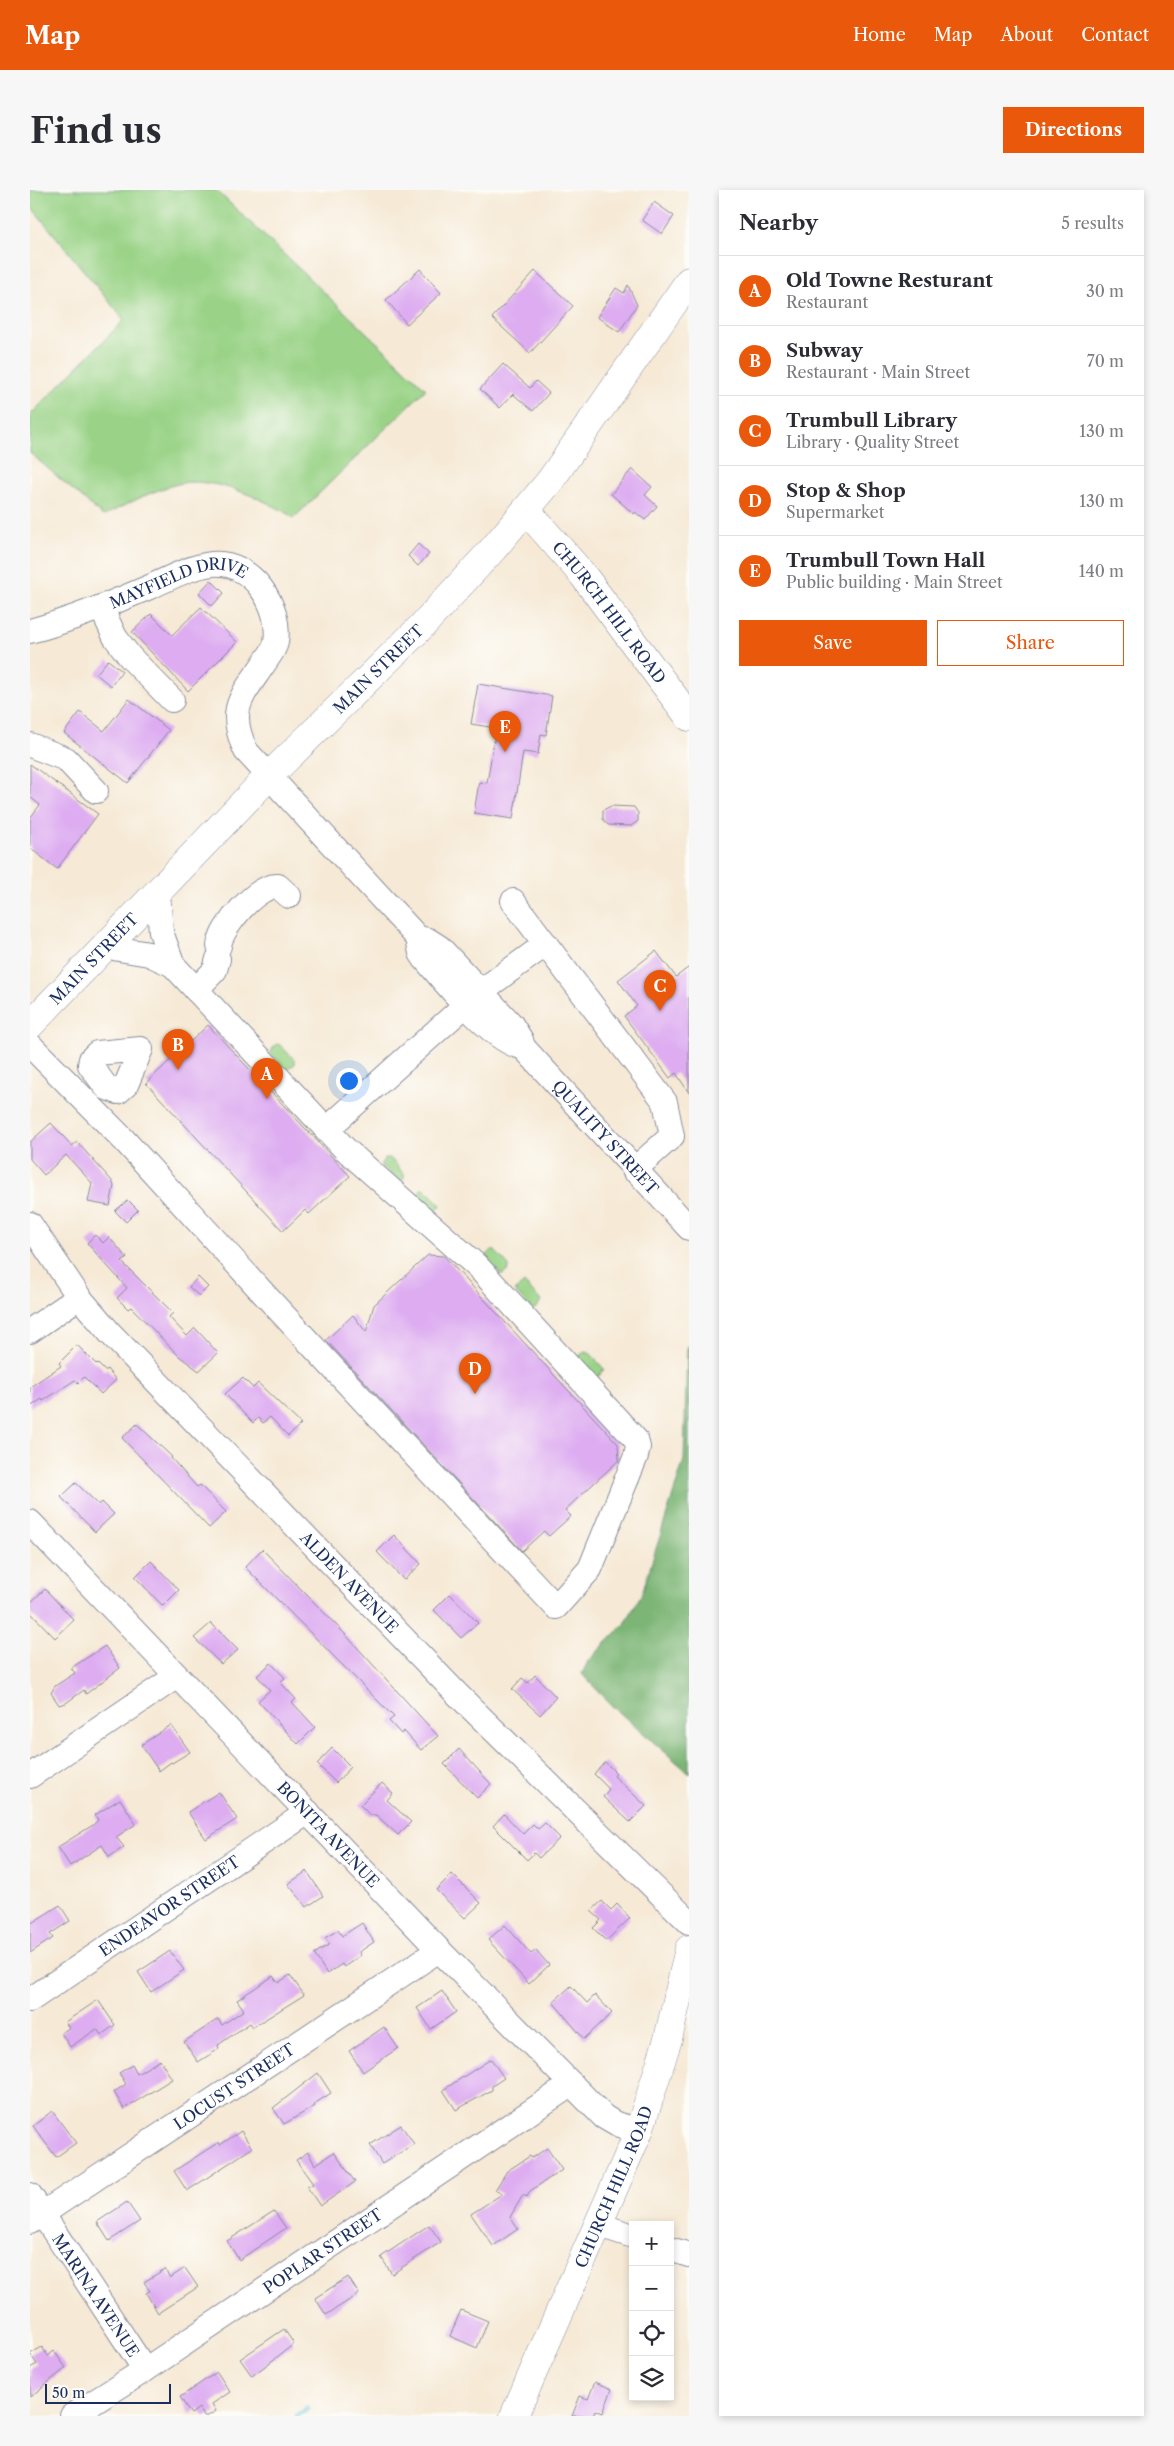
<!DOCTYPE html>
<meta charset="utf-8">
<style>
:root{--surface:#fff;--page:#f7f7f7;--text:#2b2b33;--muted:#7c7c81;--line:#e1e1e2;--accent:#ea580c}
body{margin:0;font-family:"Libre Caslon Text",serif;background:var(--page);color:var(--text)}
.controls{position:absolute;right:15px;bottom:15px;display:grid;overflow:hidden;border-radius:0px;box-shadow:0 2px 8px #0003}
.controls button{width:45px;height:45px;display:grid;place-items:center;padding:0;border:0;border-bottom:1px solid var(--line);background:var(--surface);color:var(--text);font:25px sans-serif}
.scale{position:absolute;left:15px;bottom:12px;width:126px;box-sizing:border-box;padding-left:5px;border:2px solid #1b2f5e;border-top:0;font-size:14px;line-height:18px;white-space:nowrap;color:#1b2f5e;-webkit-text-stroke:4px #fdfcf7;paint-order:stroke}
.you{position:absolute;left:318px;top:890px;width:18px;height:18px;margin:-12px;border:4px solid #fff;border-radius:50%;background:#1a73e8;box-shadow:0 0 0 8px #1a73e833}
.badge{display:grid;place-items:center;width:32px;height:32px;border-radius:50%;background:var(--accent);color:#fff;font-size:16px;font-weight:700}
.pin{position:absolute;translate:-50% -41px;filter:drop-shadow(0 1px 2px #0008)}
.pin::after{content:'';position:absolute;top:26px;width:18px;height:15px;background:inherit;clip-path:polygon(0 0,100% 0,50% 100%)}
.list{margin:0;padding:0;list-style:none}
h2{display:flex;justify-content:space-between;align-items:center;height:65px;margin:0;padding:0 20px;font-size:21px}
h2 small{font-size:16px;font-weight:400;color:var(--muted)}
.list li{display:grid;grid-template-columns:32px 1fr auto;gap:15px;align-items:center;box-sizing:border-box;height:70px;padding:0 20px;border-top:1px solid var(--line)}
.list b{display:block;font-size:19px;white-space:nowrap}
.list p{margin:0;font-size:16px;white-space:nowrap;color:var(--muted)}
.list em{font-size:16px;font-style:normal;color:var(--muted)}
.actions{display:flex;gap:10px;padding:15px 20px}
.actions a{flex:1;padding:11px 0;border:1px solid var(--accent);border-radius:0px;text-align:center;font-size:18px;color:var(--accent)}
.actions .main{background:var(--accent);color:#fff}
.icon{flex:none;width:28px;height:28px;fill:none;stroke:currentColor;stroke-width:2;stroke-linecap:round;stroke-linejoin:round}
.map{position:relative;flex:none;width:659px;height:2226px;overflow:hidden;border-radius:0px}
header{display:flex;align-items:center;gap:30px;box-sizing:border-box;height:70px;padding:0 25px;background:var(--accent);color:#fff}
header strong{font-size:24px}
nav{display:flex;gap:28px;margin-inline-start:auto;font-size:18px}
.intro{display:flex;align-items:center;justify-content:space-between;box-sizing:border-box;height:120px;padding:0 30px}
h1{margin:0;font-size:35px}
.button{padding:12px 22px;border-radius:0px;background:var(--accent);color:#fff;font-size:18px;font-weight:700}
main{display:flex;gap:30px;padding:0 30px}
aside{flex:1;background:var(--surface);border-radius:0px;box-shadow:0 2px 8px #0003}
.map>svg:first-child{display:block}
.green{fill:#9ad387;stroke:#5a8172}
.forest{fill:#7bb574;stroke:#4b7269}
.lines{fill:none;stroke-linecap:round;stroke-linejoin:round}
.stream{stroke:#59c0d6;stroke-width:5}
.building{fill:#ddacf1}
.minor-casing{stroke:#888c9a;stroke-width:26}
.major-casing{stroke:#888c9a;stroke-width:29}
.minor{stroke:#fff;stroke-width:24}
.major{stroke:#fff;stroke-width:28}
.labels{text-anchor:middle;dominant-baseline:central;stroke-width:4;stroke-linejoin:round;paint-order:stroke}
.street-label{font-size:16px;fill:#1b2f5e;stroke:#fdfcf7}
</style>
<header>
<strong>Map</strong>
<nav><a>Home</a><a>Map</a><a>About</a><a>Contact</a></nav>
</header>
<div class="intro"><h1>Find us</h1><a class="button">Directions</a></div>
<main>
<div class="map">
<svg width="659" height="2226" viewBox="0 0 659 2226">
<rect width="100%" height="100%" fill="#fdfcf7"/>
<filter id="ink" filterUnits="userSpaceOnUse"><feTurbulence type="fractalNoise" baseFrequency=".02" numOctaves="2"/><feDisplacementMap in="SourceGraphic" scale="10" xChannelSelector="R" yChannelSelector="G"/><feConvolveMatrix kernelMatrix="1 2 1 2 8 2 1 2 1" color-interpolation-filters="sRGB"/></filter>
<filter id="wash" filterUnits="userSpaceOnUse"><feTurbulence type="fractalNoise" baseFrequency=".0096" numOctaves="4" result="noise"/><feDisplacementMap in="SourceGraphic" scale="20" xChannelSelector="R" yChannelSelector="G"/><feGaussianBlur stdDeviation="1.12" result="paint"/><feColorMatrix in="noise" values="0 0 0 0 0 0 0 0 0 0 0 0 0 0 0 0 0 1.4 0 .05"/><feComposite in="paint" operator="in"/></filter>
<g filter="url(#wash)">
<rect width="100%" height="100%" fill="#f6e9d5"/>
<path class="green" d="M0 0H186L396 199 264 328C238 310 184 287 152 293 124 299 98 314 73 326L0 263V225L94 130 0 15Z
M246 854 250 855 265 870V874L256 880 240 863Z
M355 968H360L374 984V988L371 991 350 975Z
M393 997 411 1015 407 1020 404 1021 386 1006Z
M463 1059 479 1076V1080L472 1085 454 1068Z
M494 1093 511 1111 505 1119 502 1120 485 1101Z
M554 1161 559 1162 574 1179 568 1187C561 1186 550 1174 549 1167Z"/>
<path class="forest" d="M659 1155V1583L582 1516 552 1484 558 1471 595 1434 612 1403 654 1270 657 1158Z"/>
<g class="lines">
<path class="stream" d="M267 2226 277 2219"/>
</g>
<g id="blocks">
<path class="building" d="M624 12 644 26 632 44 612 30Z
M390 79 411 103 377 134 356 110Z
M505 81 543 116 500 163 462 128Z
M598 95 607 115 589 142 567 127 586 98 594 103Z
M473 174 500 198 506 191 519 203 503 221 483 204 470 218 450 199Z
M602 279 622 297 615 305 627 316 615 330 605 322 604 324 581 304Z
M388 354 399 364 388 376 378 366Z
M181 390 194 403 182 416 169 403Z
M171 417 207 452 158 501 102 442 121 424 142 445Z
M78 470 92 481 81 496 66 484Z
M448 494 522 506 516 545 511 544 508 564 493 562 483 629 444 623 449 592 457 593 466 538 441 534Z
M99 509 139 540 98 593 34 543 50 522 74 541Z
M0 574 68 624 27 679 0 658V628L10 615 0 607Z
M581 616 604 617 608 623V631L601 636 578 635 573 629V620Z
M626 761 646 787 659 777V903L646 883 640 888 594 826 607 816 588 790Z
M178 835 320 986 279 1024 275 1020 253 1041 116 893Z
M21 933 42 956 47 952 82 991 84 996 80 1016 58 1012 62 993 36 965 14 985 0 969V952Z
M98 1010 108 1020 96 1032 85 1021Z
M65 1045 73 1053 79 1047 97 1068 92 1072 143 1123 139 1127 157 1146 165 1138 188 1163 169 1181 149 1166 101 1117 98 1119 87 1108 97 1098 57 1053Z
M398 1065 414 1066 588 1254 589 1270 535 1320 541 1326 519 1346 514 1341 492 1361 296 1150 323 1125 336 1142 344 1115Z
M168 1087 178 1097 169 1106 159 1097Z
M47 1155 66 1174 67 1173 75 1181 77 1179 86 1190 71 1204 54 1187 48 1193 45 1190 13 1211 12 1209 0 1217V1197L31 1176 29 1173Z
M213 1188 223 1198 228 1193 271 1234 258 1246 240 1227 233 1233 228 1228 223 1233 195 1204Z
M107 1234 142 1267 141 1268 167 1297 170 1295 196 1322 179 1338 92 1248Z
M46 1293 69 1315 72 1312 84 1324 65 1342 31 1307Z
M364 1345 391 1374 374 1390 347 1362Z
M232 1359 314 1443 408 1546 391 1560 374 1541 371 1544 359 1531 364 1527 215 1377Z
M121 1371 149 1400 133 1416 105 1387Z
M15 1399 44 1430 25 1448 0 1422V1413Z
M420 1404 448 1433 431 1448 404 1420Z
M181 1433 208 1460 191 1474 164 1448Z
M75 1456 90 1478 56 1504 54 1500 36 1513 29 1515 21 1503 25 1496 45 1483 41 1478Z
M241 1473 255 1488 250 1492 266 1509 262 1512 285 1537 268 1554 228 1511 240 1500 227 1486Z
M505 1485 526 1507 510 1525 482 1499 492 1488 498 1493Z
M141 1535 160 1562 142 1573 141 1572 129 1581 111 1555Z
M302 1558 321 1577 306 1593 287 1574Z
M429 1559 461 1594 447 1608 414 1574Z
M575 1572 586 1583 584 1586 616 1616 600 1632 573 1607 579 1599 564 1584Z
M352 1593 363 1603 357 1610 381 1632 368 1645 346 1625H340L330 1615Z
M189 1602 207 1629 176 1649 158 1622Z
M90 1609 106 1634 86 1647 94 1657 79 1667 72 1655 40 1676 28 1657 63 1635 68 1630 65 1625Z
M474 1624 493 1644 503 1634 508 1639 515 1633 530 1648 509 1668 504 1663 497 1670 463 1636Z
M277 1681 293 1706 277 1717 258 1694Z
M422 1684 451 1713 435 1728 406 1700Z
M572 1711 581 1720 587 1714 600 1728 576 1751 563 1738 571 1730 561 1721Z
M30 1715 40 1731 20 1744 23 1748 0 1763V1734Z
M332 1733 344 1752 329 1762 331 1765 314 1777 312 1774 297 1784 284 1764 300 1754 295 1748 308 1740 312 1746Z
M475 1735 501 1764 506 1760 519 1775 499 1794 458 1750Z
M140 1761 154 1780 121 1802 108 1782Z
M260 1785 274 1805 223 1837 220 1833 188 1855 189 1859 168 1872 154 1852 188 1829 192 1835 214 1820 207 1810 243 1786 248 1793Z
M541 1796 557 1813 565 1805 582 1823 554 1849 523 1812Z
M412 1801 426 1822 401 1839 387 1818Z
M68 1810 85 1835 71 1845 67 1839 40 1857 31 1843 39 1838 35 1832Z
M354 1837 368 1858 333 1882 319 1861Z
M461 1869 474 1888 462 1896V1900L426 1920 413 1900Z
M130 1870 142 1889 94 1919 84 1902 96 1894 89 1883 102 1875 107 1884Z
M288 1883 301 1903 284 1914 285 1916 254 1934 243 1918Z
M22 1921 46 1953 26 1967 3 1936Z
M371 1935 384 1954 352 1974 340 1955Z
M211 1941 222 1958 157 2001 144 1981 189 1952 190 1955Z
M517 1958 532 1980 500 2001 497 2007 493 2005 480 2027 488 2039 463 2056 441 2024 472 2004 465 2000 477 1981 500 1966 502 1968Z
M278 1962 285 1975 304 1962 325 1992 290 2016 277 1997 283 1994 266 1970Z
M97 2012 110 2031 79 2051 67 2032Z
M244 2021 256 2038 209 2070 197 2051Z
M399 2035 411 2052 362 2084 351 2067Z
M155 2078 168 2097 128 2123 116 2103 120 2101 114 2092 135 2079 140 2088Z
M318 2087 329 2104 296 2125 285 2108Z
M431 2120 458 2131 447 2158 420 2146Z
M254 2139 264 2154 222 2186 210 2169Z
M12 2157 18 2166 24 2161 36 2178 0 2207V2178L7 2174 0 2164Z
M187 2182 200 2202 182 2214 186 2221 178 2226H174L169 2218 161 2224 150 2207Z
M565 2192 582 2199 573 2223 565 2220 563 2226H542L550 2206 558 2209Z"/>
</g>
</g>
<g filter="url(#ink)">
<use href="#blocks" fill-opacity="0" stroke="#888c9a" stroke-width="1"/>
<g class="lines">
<g class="minor-casing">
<g id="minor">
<path d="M71 417 85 447 100 467 142 510"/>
<path id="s1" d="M0 441C42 430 82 413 122 396 140 388 162 376 182 374 222 370 252 417 246 452 245 459 239 466 235 472 212 507 196 518 216 561L388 748 398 750 409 757 481 834 491 850 493 857 659 1038"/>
<path d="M0 555 36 569 66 601"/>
<path d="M128 704 131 742 143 775"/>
<path d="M483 711 635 912 642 946 604 980"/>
<path d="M388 748 391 763 395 769C414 791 466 856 493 857"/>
<path d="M189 756C191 737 228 694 248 696L259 706"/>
<path d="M166 800 185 780 188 769"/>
<path d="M0 855 94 950 235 1105 526 1417 560 1379 606 1266 608 1257 606 1250 448 1077 315 959 143 775 119 764 77 757"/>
<path d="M111 859 96 895 88 902 77 898 60 875 61 869 67 863Z"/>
<path d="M296 940 450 802 516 754"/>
<path id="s2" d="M0 1034 49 1107 80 1143 426 1503 659 1732"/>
<path d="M0 1141 49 1107"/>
<path id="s3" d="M0 1332 409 1760 574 1927 586 1934 609 1941"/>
<path d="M0 1586 147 1486"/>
<path id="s4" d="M0 1810 278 1622"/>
<path id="s5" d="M0 2005 115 2180"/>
<path id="s6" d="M0 2032 409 1760"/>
<path d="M569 2035 603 2046"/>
<path d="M640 2059 659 2065"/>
<path id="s7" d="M42 2226 115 2180 542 1894"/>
</g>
</g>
<g class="major-casing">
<g id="major">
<path id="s8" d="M496 320 553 385 659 527"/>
<path id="s9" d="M0 835 238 587 391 437 463 359 520 291 659 91"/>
<path id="s10" d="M484 2226 609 1941 638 1849 659 1759"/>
</g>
</g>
<use href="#minor" class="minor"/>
<use href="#major" class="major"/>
</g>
</g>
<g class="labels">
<g class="street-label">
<text stroke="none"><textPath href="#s1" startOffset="158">MAYFIELD DRIVE</textPath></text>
<text stroke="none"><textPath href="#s8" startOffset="132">CHURCH HILL ROAD</textPath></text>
<text stroke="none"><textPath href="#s9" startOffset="498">MAIN STREET</textPath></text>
<text stroke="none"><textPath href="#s9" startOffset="92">MAIN STREET</textPath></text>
<text stroke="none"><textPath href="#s1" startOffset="961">QUALITY STREET</textPath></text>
<text stroke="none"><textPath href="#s2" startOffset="481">ALDEN AVENUE</textPath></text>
<text stroke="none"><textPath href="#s3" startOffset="432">BONITA AVENUE</textPath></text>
<text stroke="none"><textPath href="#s4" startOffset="168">ENDEAVOR STREET</textPath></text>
<text stroke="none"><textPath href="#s6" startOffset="245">LOCUST STREET</textPath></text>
<text stroke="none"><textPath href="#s10" startOffset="250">CHURCH HILL ROAD</textPath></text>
<text stroke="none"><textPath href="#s7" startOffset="300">POPLAR STREET</textPath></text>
<text stroke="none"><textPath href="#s5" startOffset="120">MARINA AVENUE</textPath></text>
</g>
</g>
</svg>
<div class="controls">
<button>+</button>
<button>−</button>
<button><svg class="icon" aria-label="locate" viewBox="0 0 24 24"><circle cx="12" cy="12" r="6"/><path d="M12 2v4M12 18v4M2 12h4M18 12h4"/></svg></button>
<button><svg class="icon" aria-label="layers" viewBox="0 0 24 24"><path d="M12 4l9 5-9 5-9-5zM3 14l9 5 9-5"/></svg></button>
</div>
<div class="scale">50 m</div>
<div class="you"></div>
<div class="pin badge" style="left:237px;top:909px">A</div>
<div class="pin badge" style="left:148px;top:880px">B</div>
<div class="pin badge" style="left:630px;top:821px">C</div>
<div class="pin badge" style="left:445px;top:1204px">D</div>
<div class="pin badge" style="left:475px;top:562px">E</div>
</div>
<aside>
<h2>Nearby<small>5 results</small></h2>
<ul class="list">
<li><span class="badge">A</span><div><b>Old Towne Resturant</b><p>Restaurant</p></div><em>30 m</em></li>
<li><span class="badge">B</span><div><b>Subway</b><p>Restaurant · Main Street</p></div><em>70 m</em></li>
<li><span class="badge">C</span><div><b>Trumbull Library</b><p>Library · Quality Street</p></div><em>130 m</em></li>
<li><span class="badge">D</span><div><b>Stop &amp; Shop</b><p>Supermarket</p></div><em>130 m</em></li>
<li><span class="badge">E</span><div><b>Trumbull Town Hall</b><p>Public building · Main Street</p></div><em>140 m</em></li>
</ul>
<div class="actions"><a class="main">Save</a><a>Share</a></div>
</aside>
</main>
